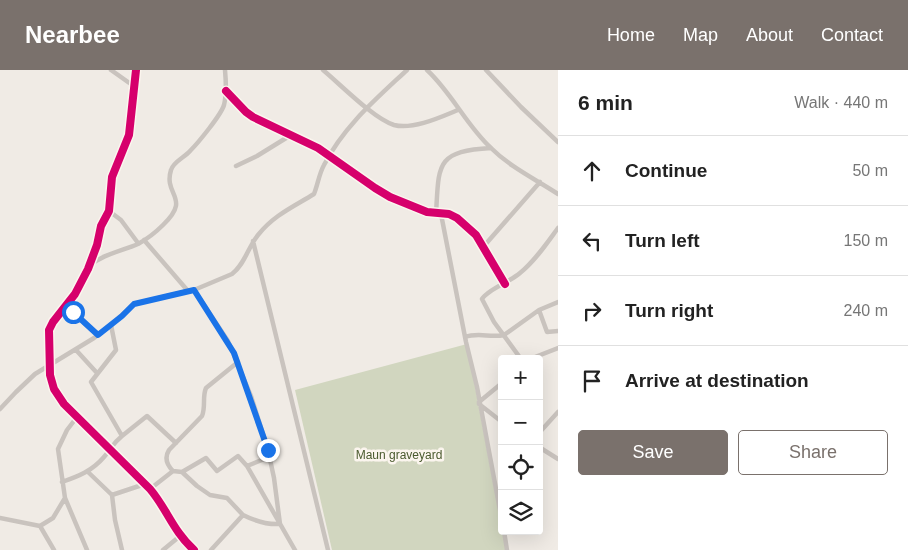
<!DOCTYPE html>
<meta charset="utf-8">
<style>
:root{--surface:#fff;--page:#f2f2f2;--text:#222;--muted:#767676;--line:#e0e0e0;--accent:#7a716c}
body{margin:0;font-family:Helvetica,sans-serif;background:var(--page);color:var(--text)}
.controls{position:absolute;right:15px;bottom:15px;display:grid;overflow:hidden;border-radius:5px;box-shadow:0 5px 20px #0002}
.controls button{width:45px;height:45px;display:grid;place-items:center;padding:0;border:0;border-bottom:1px solid var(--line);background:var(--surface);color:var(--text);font:25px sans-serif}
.stop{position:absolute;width:15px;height:15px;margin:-11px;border:4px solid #1a73e8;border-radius:50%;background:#fff}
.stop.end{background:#1a73e8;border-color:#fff;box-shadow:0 1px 5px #0008}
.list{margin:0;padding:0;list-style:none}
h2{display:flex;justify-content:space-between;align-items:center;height:65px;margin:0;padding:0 20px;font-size:21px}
h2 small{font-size:16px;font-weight:400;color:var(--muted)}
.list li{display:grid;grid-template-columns:32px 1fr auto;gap:15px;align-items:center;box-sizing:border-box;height:70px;padding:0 20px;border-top:1px solid var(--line)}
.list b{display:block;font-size:19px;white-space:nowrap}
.list em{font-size:16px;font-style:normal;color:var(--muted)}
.actions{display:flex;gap:10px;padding:15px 20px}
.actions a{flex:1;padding:11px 0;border:1px solid var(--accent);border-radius:5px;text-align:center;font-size:18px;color:var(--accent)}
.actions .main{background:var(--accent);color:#fff}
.icon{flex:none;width:28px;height:28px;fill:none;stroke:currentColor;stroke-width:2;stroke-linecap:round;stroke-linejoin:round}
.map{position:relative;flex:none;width:558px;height:480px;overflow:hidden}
header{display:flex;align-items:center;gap:30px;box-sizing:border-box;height:70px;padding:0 25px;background:var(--accent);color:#fff}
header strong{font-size:24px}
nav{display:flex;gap:28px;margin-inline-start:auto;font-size:18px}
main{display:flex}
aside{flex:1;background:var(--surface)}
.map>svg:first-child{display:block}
.green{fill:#d1d6bf}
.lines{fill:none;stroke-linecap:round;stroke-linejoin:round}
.street{stroke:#c9c3be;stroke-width:4.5}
.cycleway-casing{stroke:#fbf5ee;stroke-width:11}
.cycleway{stroke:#d6006c;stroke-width:8}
.route{stroke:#1a73e8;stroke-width:6}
.labels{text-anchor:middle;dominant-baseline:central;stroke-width:5;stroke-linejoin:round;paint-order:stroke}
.park-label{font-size:12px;fill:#4a5a2e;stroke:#fbf5ee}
</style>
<header>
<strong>Nearbee</strong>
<nav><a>Home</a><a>Map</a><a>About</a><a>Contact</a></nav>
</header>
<main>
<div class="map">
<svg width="558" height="480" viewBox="0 0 558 480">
<rect width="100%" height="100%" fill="#f0ebe5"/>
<path class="green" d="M467 274 506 480H332L295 320Z"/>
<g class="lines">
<path class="street" d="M111 0 135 17
M136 0 129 65 112 107 109 141 101 156 97 175 88 199 75 224 53 252 49 260 50 305 54 319 64 334 150 419C167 439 173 461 194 480
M323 0C340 14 374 49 394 55 413 60 441 47 458 40
M427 0C452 23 466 55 491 78 510 97 535 109 558 124
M486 0 521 37 558 72
M226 21 246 42 253 47 318 78 375 118 390 127 427 142 449 144 457 148 476 165 505 214
M236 96 257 86 291 65
M109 141 121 150 138 173
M436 144C439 95 435 81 491 78
M441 144 466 272 477 317 502 451
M144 170 188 221 194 220 228 271 251 326 268 380 274 408 280 454
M253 171 328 480
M484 176 540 112
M89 196C103 184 122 181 138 174 147 169 156 162 163 155 192 127 163 126 171 100 173 92 185 87 190 81 198 73 221 45 224 35 227 23 226 11 225 0
M194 220 232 204C245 194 248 177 258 165 274 145 293 137 314 124 318 114 319 104 324 95 344 56 376 29 407 0
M68 234C76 247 86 255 98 265
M539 240 547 262 558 261
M465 267C479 262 490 268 504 265L539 240 558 232
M76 280 97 303
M521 289 494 252 482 229C488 219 510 212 520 203 535 191 547 173 558 158
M530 289 558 278
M238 292 206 318C202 327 206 336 202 346L169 380C164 388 167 395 173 401L182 402 197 416 210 425 227 428 243 445
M479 332 502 313
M479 334 502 352
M0 339 16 322 35 304 94 268 111 255 134 234 188 221
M77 347 67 360 58 379 65 428 87 480
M539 363 558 342
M122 366 147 346 176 373
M539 377 558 389
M247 396 269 387
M88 402 112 425 115 450 122 480
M182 402 206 388 217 401 238 386 247 396 295 480
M62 412C79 406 92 401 104 387 111 379 112 374 122 366L91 312 116 280 111 255
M150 419 173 401
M112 425 145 414
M0 448 40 456 53 448 65 428
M40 456 54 480
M504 461 507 480
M163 480 180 466
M211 480 243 445C255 451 266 455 280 454"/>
<g class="cycleway-casing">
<path id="cycleway" d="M136 0 129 65 112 107 109 141 101 156 97 175 88 199 75 224 53 252 49 260 50 305 54 319 64 334 150 419C167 439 173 461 194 480
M226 21 246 42 253 47 318 78 375 118 390 127 427 142 449 144 457 148 476 165 505 214"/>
</g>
<use href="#cycleway" class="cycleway"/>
</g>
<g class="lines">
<path class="route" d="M73 242 98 265 122 246 134 234 194 220 234 283 268 380"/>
</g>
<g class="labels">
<g class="park-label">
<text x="399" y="385">Maun graveyard</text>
</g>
</g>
</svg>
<div class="controls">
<button>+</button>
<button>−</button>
<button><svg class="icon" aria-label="locate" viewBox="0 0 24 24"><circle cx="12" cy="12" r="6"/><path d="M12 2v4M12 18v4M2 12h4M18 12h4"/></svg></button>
<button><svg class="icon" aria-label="layers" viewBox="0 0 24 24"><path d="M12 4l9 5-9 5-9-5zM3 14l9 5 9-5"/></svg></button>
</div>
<div class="stop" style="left:73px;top:242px"></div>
<div class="stop end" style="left:268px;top:380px"></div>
</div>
<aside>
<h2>6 min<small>Walk · 440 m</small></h2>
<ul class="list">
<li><svg class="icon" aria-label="ahead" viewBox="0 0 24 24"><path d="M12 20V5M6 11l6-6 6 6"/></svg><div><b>Continue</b></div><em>50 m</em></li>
<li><svg class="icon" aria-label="left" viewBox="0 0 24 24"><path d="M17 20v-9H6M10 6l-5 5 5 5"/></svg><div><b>Turn left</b></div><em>150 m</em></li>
<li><svg class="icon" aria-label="right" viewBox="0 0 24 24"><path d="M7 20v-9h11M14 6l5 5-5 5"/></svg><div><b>Turn right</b></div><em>240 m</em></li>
<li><svg class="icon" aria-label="arrive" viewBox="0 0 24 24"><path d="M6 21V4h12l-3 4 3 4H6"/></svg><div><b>Arrive at destination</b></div></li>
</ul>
<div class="actions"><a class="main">Save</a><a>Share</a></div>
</aside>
</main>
